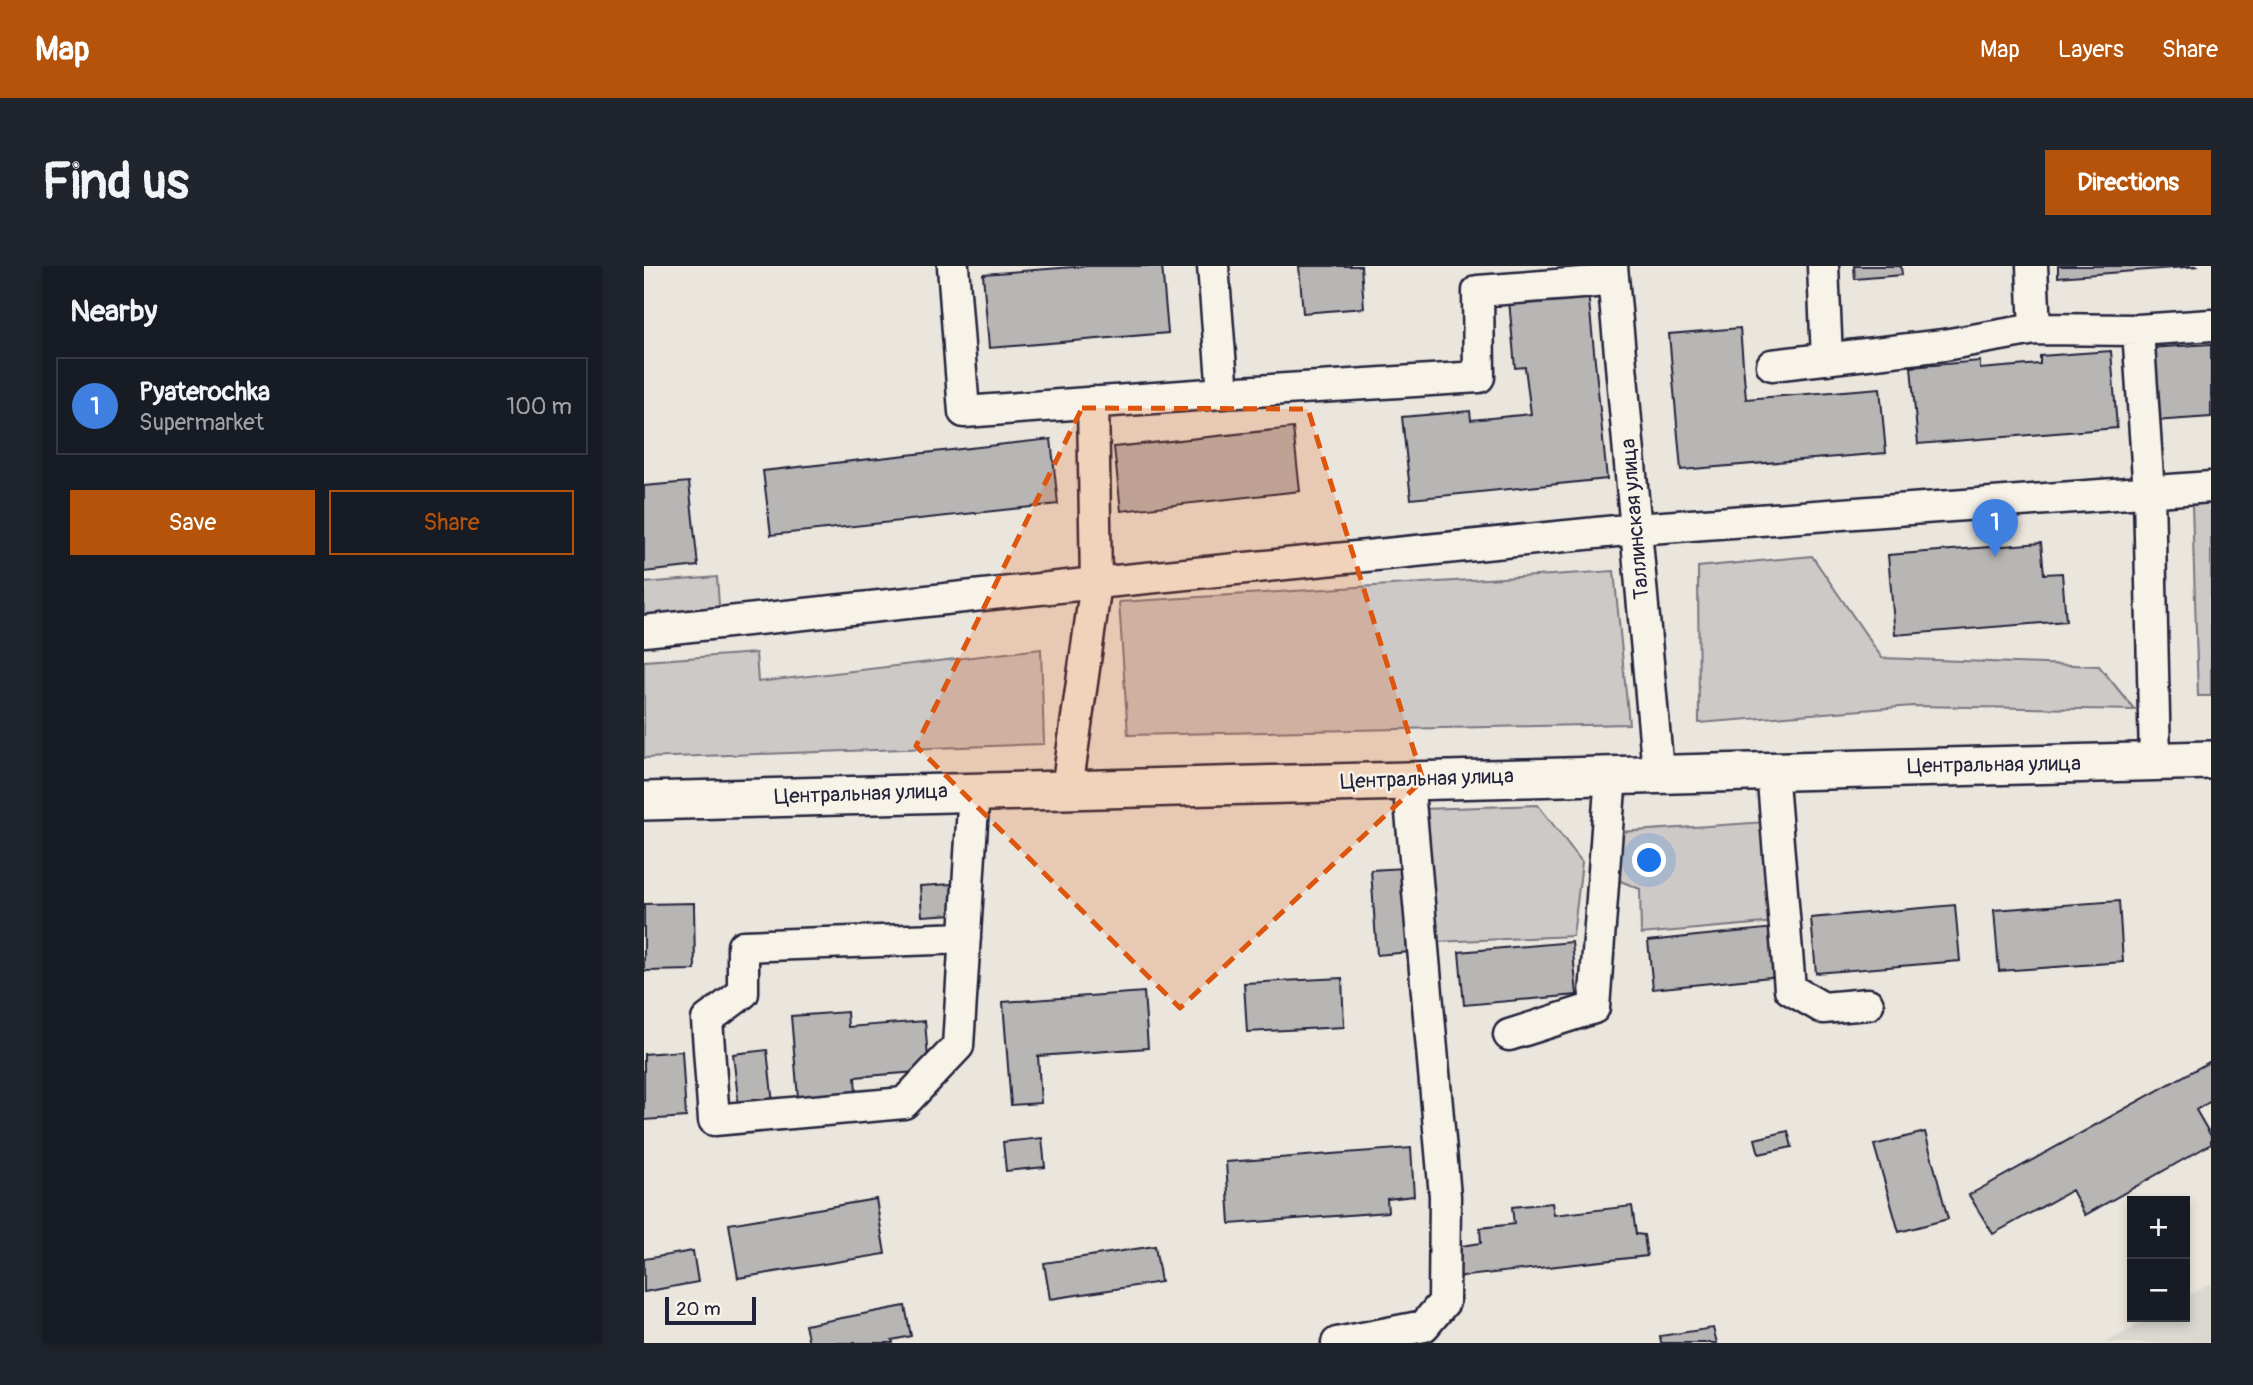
<!DOCTYPE html>
<meta charset="utf-8">
<style>
:root{--surface:#171b24;--page:#20242c;--text:#f1f3f6;--muted:#9ea1a6;--line:#363941;--accent:#b45309}
body{margin:0;font-family:Pangolin,sans-serif;background:var(--page);color:var(--text)}
.controls{position:absolute;right:21px;bottom:21px;display:grid;overflow:hidden;border-radius:0px;box-shadow:0 4px 10px #0003}
.controls button{width:63px;height:63px;display:grid;place-items:center;padding:0;border:0;border-bottom:2px solid var(--line);background:var(--surface);color:var(--text);font:35px sans-serif}
.scale{position:absolute;left:21px;bottom:18px;width:91px;box-sizing:border-box;padding-left:7px;border:4px solid #22223b;border-top:0;font-size:19px;line-height:24px;white-space:nowrap;color:#22223b;-webkit-text-stroke:5px #f7f3e8;paint-order:stroke}
.you{position:absolute;left:1006px;top:595px;width:24px;height:24px;margin:-18px;border:5px solid #fff;border-radius:50%;background:#1a73e8;box-shadow:0 0 0 10px #1a73e833}
.badge{display:grid;place-items:center;width:46px;height:46px;border-radius:50%;background:var(--accent);color:#fff;font-size:23px;font-weight:700}
.pin{position:absolute;translate:-50% -58px;filter:drop-shadow(0 2px 4px #0008)}
.pin::after{content:'';position:absolute;top:37px;width:24px;height:21px;background:inherit;clip-path:polygon(0 0,100% 0,50% 100%)}
.list{margin:0;padding:0;list-style:none}
h2{display:flex;justify-content:space-between;align-items:center;height:91px;margin:0;padding:0 28px;font-size:30px}
h2 small{font-size:23px;font-weight:400;color:var(--muted)}
.list li{display:grid;grid-template-columns:46px 1fr auto;gap:21px;align-items:center;box-sizing:border-box;height:98px;margin:0 14px 14px;padding:0 14px;border:2px solid var(--line);border-radius:0px}
.list b{display:block;font-size:26px;white-space:nowrap}
.list p{margin:0;font-size:23px;white-space:nowrap;color:var(--muted)}
.list em{font-size:23px;font-style:normal;color:var(--muted)}
.actions{display:flex;gap:14px;padding:21px 28px}
.actions a{flex:1;padding:16px 0;border:2px solid var(--accent);border-radius:0px;text-align:center;font-size:24px;color:var(--accent)}
.actions .main{background:var(--accent);color:#fff}
.map{position:relative;flex:none;width:1567px;height:1077px;overflow:hidden;border-radius:0px}
header{display:flex;align-items:center;gap:42px;box-sizing:border-box;height:98px;padding:0 35px;background:var(--accent);color:#fff}
header strong{font-size:33px}
nav{display:flex;gap:38px;margin-inline-start:auto;font-size:24px}
.intro{display:flex;align-items:center;justify-content:space-between;box-sizing:border-box;height:168px;padding:0 42px}
h1{margin:0;font-size:49px}
.button{padding:18px 32px;border-radius:0px;background:var(--accent);color:#fff;font-size:24px;font-weight:700}
main{display:flex;gap:42px;padding:0 42px}
aside{flex:1;background:var(--surface);border-radius:0px;box-shadow:0 4px 10px #0003}
.map>svg:first-child{display:block}
.built{fill:#dbd8d2}
.green{fill:#cdc9c6;stroke:#787680;stroke-width:2}
.building{fill:#b8b6b5;stroke:#22223b;stroke-width:2}
.lines{fill:none;stroke-linecap:round;stroke-linejoin:round}
.minor-casing{stroke:#22223b;stroke-width:35}
.major-casing{stroke:#22223b;stroke-width:42}
.minor{stroke:#f7f3e8;stroke-width:30}
.major{stroke:#f7f3e8;stroke-width:37}
.marked{fill:#de560e;fill-opacity:0.2;stroke:#de560e;stroke-width:5;stroke-dasharray:14 9;stroke-linejoin:round}
.labels{text-anchor:middle;dominant-baseline:central;stroke-width:5;stroke-linejoin:round;paint-order:stroke}
.street-label{font-size:21px;fill:#22223b;stroke:#f7f3e8}
</style>
<header>
<strong>Map</strong>
<nav><a>Map</a><a>Layers</a><a>Share</a></nav>
</header>
<div class="intro"><h1>Find us</h1><a class="button">Directions</a></div>
<main>
<aside>
<h2>Nearby<small></small></h2>
<ul class="list">
<li><span class="badge" style="background:#3f7fe0">1</span><div><b>Pyaterochka</b><p>Supermarket</p></div><em>100 m</em></li>
</ul>
<div class="actions"><a class="main">Save</a><a>Share</a></div>
</aside>
<div class="map">
<svg width="1567" height="1077" viewBox="0 0 1567 1077">
<rect width="100%" height="100%" fill="#eae6de"/>
<filter id="ink" filterUnits="userSpaceOnUse"><feTurbulence type="fractalNoise" baseFrequency=".0143" numOctaves="2"/><feDisplacementMap in="SourceGraphic" scale="14" xChannelSelector="R" yChannelSelector="G"/><feConvolveMatrix kernelMatrix="1 2 1 2 8 2 1 2 1" color-interpolation-filters="sRGB"/></filter>
<g filter="url(#ink)">
<path class="built" d="M1567 1017V1077H1461L1507 1051H1541V1032Z"/>
<path class="green" d="M1567 237V430H1554L1548 239Z
M1168 290 1238 392 1455 400 1491 444 1269 440 1055 457 1054 301Z
M970 305 985 458 484 469 475 336Z
M73 311 76 353 0 358V317Z
M397 383 400 478 0 492V395L112 387 114 416Z
M894 539 938 596 929 670 792 676 778 543Z
M1122 556 1132 656 997 668 996 623 974 614 976 566Z"/>
<path class="building" d="M443 0H518L524 67 345 82 339 8Z
M655 0H717L720 42 659 47Z
M1210 0H1257L1258 9 1211 13Z
M1414 0H1555L1414 11Z
M944 26 963 213 767 233 758 151 826 145 827 154 887 148 881 101 871 102 865 34Z
M1096 62 1102 133 1236 122 1242 187 1037 204 1025 68Z
M1567 78V151L1510 155 1504 82Z
M1467 85 1473 162 1274 178 1267 101 1336 95V103L1396 98V90Z
M649 162 656 225 477 245 470 181Z
M407 173 414 238 127 269 119 205Z
M45 216 54 300 0 306V220Z
M1397 277 1400 308 1418 307 1422 355 1251 369 1244 289Z
M760 602 766 686 733 689 727 604Z
M308 618 310 648 278 650 276 620Z
M1475 635 1479 696 1355 705 1350 644Z
M50 637 51 704 0 705V638Z
M1311 639 1316 695 1172 707 1167 652Z
M1131 662 1136 710 1009 723 1004 675Z
M928 676 933 729 820 739 815 686Z
M698 712 700 761 603 766 600 717Z
M500 726 504 782 394 790 397 837 367 839 359 736Z
M203 746 204 761 281 755 285 805 211 811 212 827 154 832 147 750Z
M123 784 129 838 95 842 89 788Z
M38 785 42 851 0 854V788Z
M1567 795V835L1552 844 1567 870V878L1441 949 1428 924 1349 968 1325 929Z
M1144 865 1148 881 1115 888 1111 873Z
M1281 866 1304 953 1255 966 1230 879Z
M398 872 401 901 362 905 359 876Z
M767 882 770 930 743 933 744 946 586 958 582 896Z
M232 933 241 988 94 1012 85 958Z
M908 937 910 949 988 940 992 968 1000 969 1003 990 814 1011 810 981 837 977 836 962 870 958 868 941Z
M511 980 517 1016 406 1033 400 997Z
M49 985 54 1016 0 1026V993Z
M261 1040 267 1070 248 1074 249 1077H165L161 1059Z
M1069 1062 1073 1077H1017L1016 1070Z"/>
<g class="lines">
<g class="minor-casing">
<path id="minor" d="M309 0 320 146 579 127 569 0
M968 0 1014 506
M1179 0 1183 93
M1388 0 1391 63
M1494 64 1505 227 1511 495
M1128 99 1300 79 1391 63 1494 64 1567 59
M579 127 835 111 834 25 951 16 969 12
M0 365 452 317 992 263 1567 221
M1128 504 1146 723 1179 742 1224 738
M423 523 452 317 449 136
M321 672 99 680V727L63 754 70 854 260 837 314 780 330 525
M865 769 950 742 967 508
M693 1077 780 1060 800 1036 801 930 764 513"/>
</g>
<g class="major-casing">
<path id="major" d="M0 535 1567 494"/>
</g>
<use href="#minor" class="minor"/>
<use href="#major" class="major"/>
</g>
</g>
<path class="marked" d="M438 142 664 143 779 514 536 742 272 480Z"/>
<g class="labels">
<g class="street-label">
<text transform="translate(991 253) rotate(-95)">Таллинская улица</text>
<text transform="translate(1350 499) rotate(-1)">Центральная улица</text>
<text transform="translate(783 513) rotate(-2)">Центральная улица</text>
<text transform="translate(217 528) rotate(-2)">Центральная улица</text>
</g>
</g>
</svg>
<div class="controls">
<button>+</button>
<button>−</button>
</div>
<div class="scale">20 m</div>
<div class="you"></div>
<div class="pin badge" style="left:1351px;top:291px;background:#3f7fe0">1</div>
</div>
</main>
